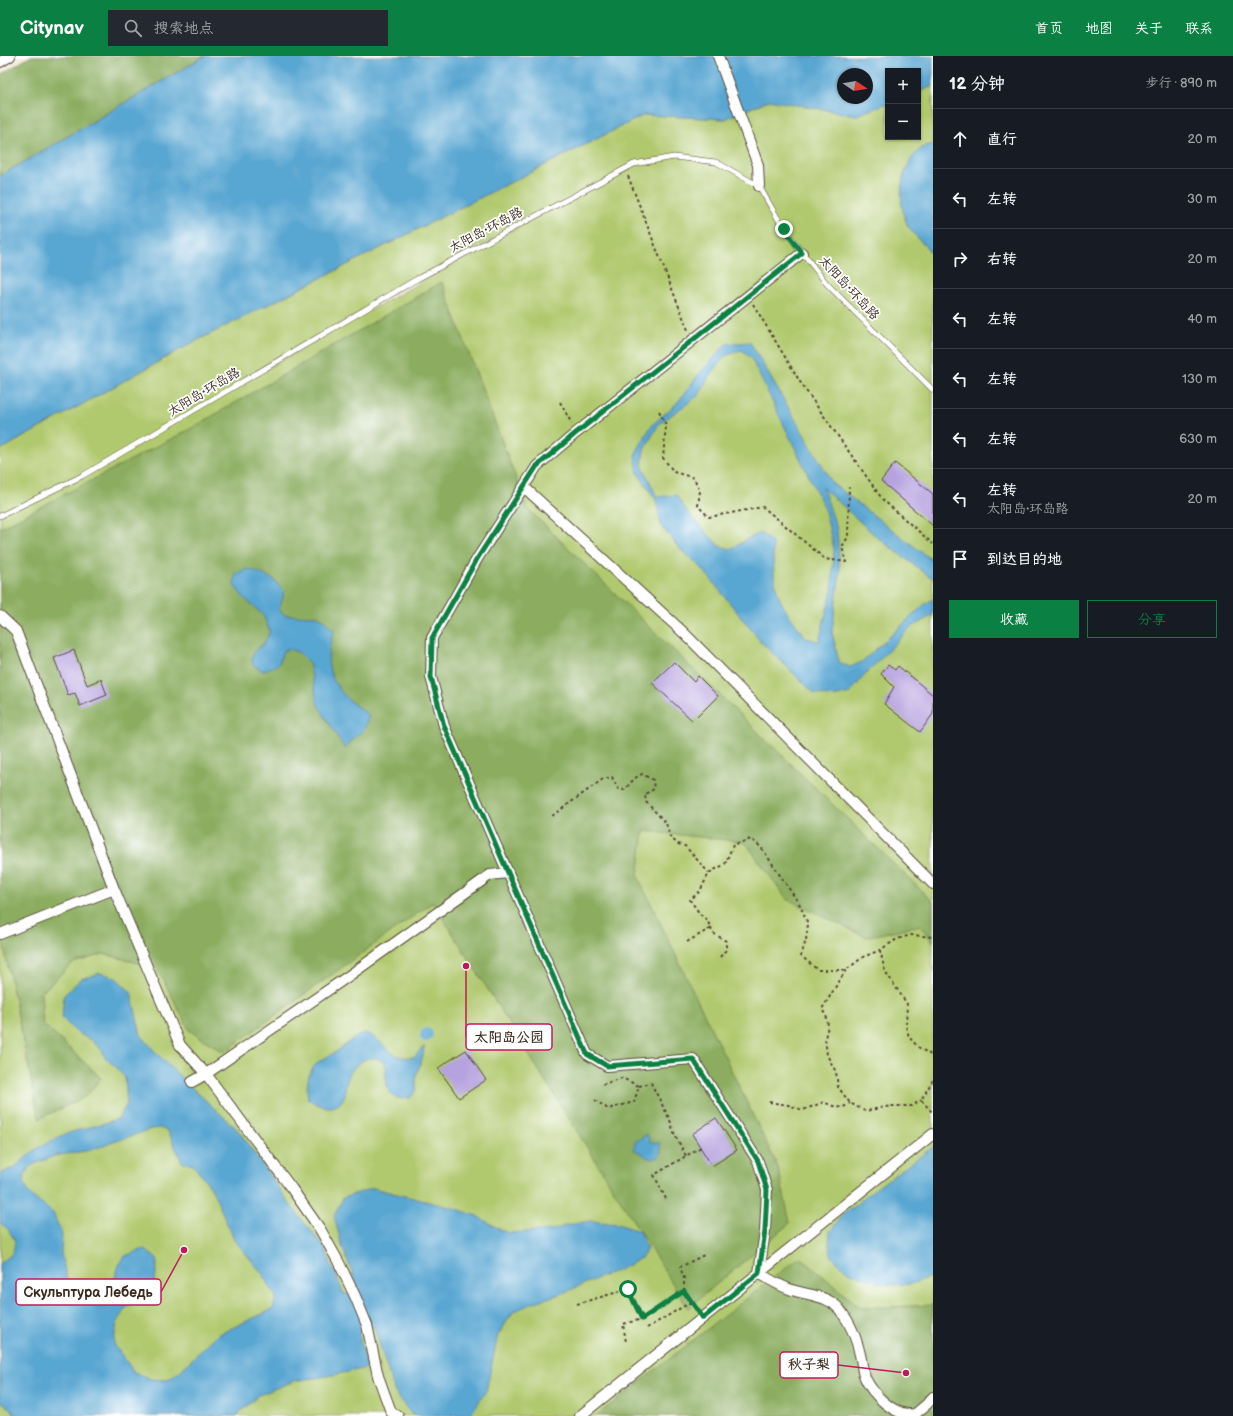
<!DOCTYPE html>
<html lang="zh">
<meta charset="utf-8">
<style>
:root{--surface:#171b24;--page:#242831;--text:#f1f3f6;--muted:#9ea1a6;--line:#363941;--accent:#0b8043}
body{margin:0;font-family:"Balsamiq Sans","LXGW WenKai TC",sans-serif;background:var(--page);color:var(--text)}
.controls{position:absolute;right:12px;top:12px;display:grid;overflow:hidden;border-radius:0px;box-shadow:0 1px 3px #0004}
.controls button{width:36px;height:36px;display:grid;place-items:center;padding:0;border:0;border-bottom:1px solid var(--line);background:var(--surface);color:var(--text);font:20px sans-serif}
.compass{position:absolute;left:837px;top:12px;width:36px;height:36px;border-radius:50%;background:var(--surface);box-shadow:0 1px 3px #0004;rotate:102deg}
.stop{position:absolute;width:12px;height:12px;margin:-9px;border:3px solid #0b8043;border-radius:50%;background:#fff}
.stop.end{background:#0b8043;border-color:#fff;box-shadow:0 1px 4px #0008}
.list{margin:0;padding:0;list-style:none}
h2{display:flex;justify-content:space-between;align-items:center;height:52px;margin:0;padding:0 16px;font-size:17px}
h2 small{font-size:13px;font-weight:400;color:var(--muted)}
.list li{display:grid;grid-template-columns:26px 1fr auto;gap:12px;align-items:center;box-sizing:border-box;height:60px;padding:0 16px;border-top:1px solid var(--line)}
.list b{display:block;font-size:15px;white-space:nowrap}
.list p{margin:0;font-size:13px;white-space:nowrap;color:var(--muted)}
.list em{font-size:13px;font-style:normal;color:var(--muted)}
.actions{display:flex;gap:8px;padding:12px 16px}
.actions a{flex:1;padding:9px 0;border:1px solid var(--accent);border-radius:0px;text-align:center;font-size:14px;color:var(--accent)}
.actions .main{background:var(--accent);color:#fff}
.icon{flex:none;width:22px;height:22px;fill:none;stroke:currentColor;stroke-width:2;stroke-linecap:round;stroke-linejoin:round}
.map{position:relative;flex:none;width:933px;height:1360px;overflow:hidden}
header{display:flex;align-items:center;gap:24px;box-sizing:border-box;height:56px;padding:0 20px;background:var(--accent);color:#fff}
header strong{font-size:19px}
nav{display:flex;gap:22px;margin-inline-start:auto;font-size:14px}
.search{width:280px;height:36px;background:var(--page);display:flex;align-items:center;gap:10px;box-sizing:border-box;padding:0 14px;border-radius:0px;color:var(--muted);font-size:15px}
main{display:flex}
aside{flex:1;background:var(--surface)}
.map>svg:first-child{display:block}
.green{fill:#b1c96e;stroke:#767a46;fill-rule:evenodd}
.forest{fill:#8cad61;stroke:#646c40}
.water{fill:#59a6d2;stroke:#4a6878;fill-rule:evenodd}
.lines{fill:none;stroke-linecap:round;stroke-linejoin:round}
.canal{stroke:#59a6d2;stroke-width:12}
.building{fill:#b6a2df}
.lane-casing{stroke:#564739;stroke-width:6}
.street-casing{stroke:#564739;stroke-width:12}
.path{stroke:#564739;stroke-width:2;stroke-dasharray:3 3;stroke-linecap:butt}
.lane{stroke:#fff;stroke-width:5}
.street{stroke:#fff;stroke-width:10}
.route{stroke:#0b8043;stroke-width:5}
.labels{text-anchor:middle;dominant-baseline:central;stroke-width:3.5;stroke-linejoin:round;paint-order:stroke}
.street-label{font-size:13px;fill:#3b2a1e;stroke:#fff}
.leader{fill:none;stroke:#c2185b;stroke-width:1.5}
.callout-dot{fill:#c2185b;stroke:#fff;stroke-width:1.5}
.callout{fill:#fff;stroke:#c2185b;stroke-width:1.5}
.callout-label{font-size:14px;text-anchor:middle;font-weight:bold;fill:#3b2a1e}
</style>
<header>
<strong>Citynav</strong>
<div class="search"><svg class="icon" aria-label="search" viewBox="0 0 24 24"><circle cx="10" cy="10" r="6"/><path d="M15 15l6 6"/></svg>搜索地点</div>
<nav><a>首页</a><a>地图</a><a>关于</a><a>联系</a></nav>
</header>
<main>
<div class="map">
<svg width="933" height="1360" viewBox="0 0 933 1360">
<rect width="100%" height="100%" fill="#fff"/>
<filter id="ink" filterUnits="userSpaceOnUse"><feTurbulence type="fractalNoise" baseFrequency=".025" numOctaves="2"/><feDisplacementMap in="SourceGraphic" scale="8" xChannelSelector="R" yChannelSelector="G"/><feConvolveMatrix kernelMatrix="1 2 1 2 8 2 1 2 1" color-interpolation-filters="sRGB"/></filter>
<filter id="wash" filterUnits="userSpaceOnUse"><feTurbulence type="fractalNoise" baseFrequency=".012" numOctaves="4" result="noise"/><feDisplacementMap in="SourceGraphic" scale="16" xChannelSelector="R" yChannelSelector="G"/><feGaussianBlur stdDeviation="0.9" result="paint"/><feColorMatrix in="noise" values="0 0 0 0 0 0 0 0 0 0 0 0 0 0 0 0 0 1.4 0 .05"/><feComposite in="paint" operator="in"/></filter>
<g filter="url(#wash)">
<rect width="100%" height="100%" fill="#f2ebd4"/>
<path class="green" d="M933 30V88L922 92 903 121 902 147 907 169 933 199V1360H0V394L190 288 644 59 725 63 769 44 856 59 888 47V81H918V36ZM540 159 252 321 417 223Z"/>
<path class="forest" d="M31 0H205L0 120V19Z
M442 226 527 452 933 846V886L920 869 866 881 787 843 745 786 644 775 638 821 778 1111 790 1167 688 1252 433 846 224 996 190 975 157 912 104 898 73 907 41 937 43 968 101 1022 85 1041 39 1063 0 872V472L192 372Z
M800 1201 861 1252 933 1249V1360H596Z"/>
<path class="water" d="M205 0H933V30L918 36V15H888V47L856 59 769 44 725 63 644 59 190 288 0 394V120ZM843 18H867V42H843Z
M933 88V199C927 191 911 176 907 168 897 145 899 109 922 92 925 90 929 89 933 88Z
M750 286 833 428 933 505V523L878 482 823 432 837 473 840 516 832 576 839 606 850 611 862 606 925 548 933 543V559L910 572 864 620 850 637 833 641 814 637 761 586 701 511 680 493 661 470 656 444 638 417 635 399 651 370 677 347 699 318 726 288ZM742 294 751 302 824 451 834 493 832 534 819 585 806 582C797 569 783 553 778 538 773 521 773 505 773 488L761 477 747 483 732 493 719 490 689 458 676 439 657 441 642 409 644 394 659 368 699 339 710 319 725 300Z
M246 513 255 515 273 523 284 535 282 545 279 553 284 559 319 560 334 574C332 581 330 588 329 595 324 624 347 645 369 659L364 674 354 682 345 693 318 649 309 607 298 596 288 593 283 595 279 608 263 615 252 608 253 597 264 587 270 576 263 559 243 541 234 529 236 518Z
M100 917 115 921 131 936 141 979 157 998 189 1029 238 1074 292 1151 324 1191 344 1238 355 1239 357 1230 342 1190 334 1160 343 1142 373 1132 457 1153 477 1160 499 1173 509 1177 553 1174 568 1169 589 1165 618 1168 639 1175 647 1193 641 1202 619 1214 603 1220 563 1237 535 1246 513 1256 498 1279 486 1335 470 1360H418L411 1358 395 1337 374 1271 367 1269 359 1277 367 1312 328 1320 294 1325 259 1339 240 1356 238 1360H14L12 1353 0 1345V1208L13 1197 15 1185 8 1173 0 1167V1118L15 1111 36 1093 65 1078 118 1063 127 1048 125 1022 115 1010 105 1002 102 994 91 984 76 976 62 962 64 939 81 923ZM160 1072 168 1075 182 1106 193 1109 211 1131 235 1185 262 1217 276 1241 273 1253 217 1279 179 1316 168 1324 151 1323 134 1316 114 1288C115 1273 117 1264 126 1252 129 1249 134 1246 138 1243 155 1231 157 1222 157 1203L144 1193 125 1200 119 1209 113 1228 106 1242 84 1240 67 1225 61 1197 62 1178 53 1157 29 1138 24 1126 25 1118 30 1110 54 1100 91 1094 151 1073Z
M365 977C379 981 385 994 398 1000 402 1002 409 1001 414 1001L424 990 423 1000 416 1020V1035L410 1042C395 1045 387 1038 386 1023 385 1019 387 1015 386 1011 384 1002 372 1001 366 1003 355 1007 348 1018 346 1029 345 1032 346 1037 344 1041 337 1057 319 1051 308 1043 306 1030 307 1017 317 1007 322 1002 330 1000 336 996 346 989 353 981 365 977Z
M647 1078 650 1086 660 1087 661 1095 659 1101C643 1106 648 1097 634 1094L635 1086Z
M933 1091V1220L911 1228 887 1229 848 1216 832 1201 829 1189 830 1176 842 1159 856 1149 868 1138Z"/>
<g class="lines">
<path class="canal" d="M426 980 427 978"/>
</g>
<g id="blocks">
<path class="building" d="M895 407 933 438V470L881 425Z
M74 594 87 629 101 623 107 639 80 650 75 637 68 639 54 602Z
M674 606 694 626 698 620 718 640 693 665 652 627Z
M888 609 895 614 898 610 933 639V658L920 676 884 648 894 631 881 618Z
M466 994 486 1024 459 1042 438 1012Z
M716 1062 737 1094 712 1110 692 1078Z"/>
</g>
</g>
<g filter="url(#ink)">
<use href="#blocks" fill-opacity="0" stroke="#564739" stroke-width="1"/>
<g class="lines">
<g class="lane-casing">
<path id="lane" d="M0 460 82 420 417 223 634 108 674 101 716 106 759 130 784 173 827 228 933 334"/>
</g>
<g class="street-casing">
<path id="street" d="M718 0 758 109 759 130
M0 6 10 0
M802 197 576 377 537 410 477 503 432 582 431 621 444 670 587 998 607 1010 693 1003 758 1105 767 1134 765 1175 759 1217C770 1224 780 1230 792 1234 811 1240 831 1239 843 1258 852 1270 858 1288 861 1303 862 1307 862 1312 863 1316 868 1333 885 1351 902 1357 905 1358 910 1358 914 1359L927 1348 933 1341
M524 431 684 577 933 828
M0 560 16 575 114 833
M0 878 114 833 180 989 206 1018 292 1133 320 1173 338 1205 355 1240 367 1269 378 1320 391 1356 398 1360
M192 1026 206 1018 350 919 490 819 508 817
M580 1360 933 1078"/>
</g>
<path class="path" d="M628 120 688 274
M753 248 802 329 883 444 933 488
M560 346 572 368
M659 355 666 369 663 402 674 416 694 422 700 435 698 450 709 461 763 451 825 503 846 506 842 491 848 481 849 431
M552 760 603 723 612 721 618 733 624 734 635 722 642 718 653 724 654 733 645 738 646 746 666 767 670 781 678 788 685 790 709 817
M687 886 711 872
M880 894 885 915 907 948 906 970 909 981 918 991 931 999 933 1003
M720 901 726 894V885L713 877 707 864 700 858 690 844 700 835 709 817 725 808 733 789 751 783 761 791 800 849 808 868 806 884 801 900 818 914H846L863 901 880 894 897 883 911 879 933 881
M846 914 822 953 827 962 828 970 825 982 827 999 836 1016 838 1031 850 1047 865 1055 891 1050H912L921 1044
M933 1024 921 1044 933 1057
M639 1030 651 1027 670 1064 674 1077 686 1100
M595 1044 608 1053 634 1046 639 1030 622 1022 601 1029
M769 1046 788 1049 803 1054 824 1046C833 1050 841 1055 850 1047
M666 1143 654 1119 701 1091
M684 1235V1222L680 1211 704 1199
M577 1248 628 1233 642 1263 623 1268 626 1286
M642 1263 684 1235 697 1253
M647 1272 691 1246"/>
<use href="#lane" class="lane"/>
<use href="#street" class="street"/>
</g>
</g>
<g class="lines" filter="url(#ink)">
<path class="route" d="M628 1233 642 1263 684 1235 703 1262 759 1217 765 1175 767 1134 758 1105 693 1003 607 1010 587 998 444 670 431 621 432 582 477 503 537 410 576 377 802 197 784 173"/>
</g>
<g class="labels">
<g class="street-label">
<text transform="translate(486 174) rotate(-28)">太阳岛•环岛路</text>
<text transform="translate(849 232) rotate(47)">太阳岛•环岛路</text>
<text transform="translate(204 336) rotate(-31)">太阳岛•环岛路</text>
</g>
</g>
<path class="leader" d="M466 910L466 981M184 1194L161 1236M906 1317L838 1309"/>
<g class="callout-dot">
<circle cx="466" cy="910" r="4"/>
<circle cx="184" cy="1194" r="4"/>
<circle cx="906" cy="1317" r="4"/>
</g>
<g class="callout">
<rect x="466" y="968" width="86" height="26" rx="4"/>
<rect x="16" y="1223" width="145" height="26" rx="4"/>
<rect x="780" y="1296" width="58" height="26" rx="4"/>
</g>
<g class="callout-label">
<text x="509" y="986">太阳岛公园</text>
<text x="88" y="1241">Скульптура Лебедь</text>
<text x="809" y="1313">秋子梨</text>
</g>
</svg>
<div class="controls">
<button>+</button>
<button>−</button>
</div>
<svg class="compass" viewBox="-18 -18 36 36"><path d="M0-13l5 13h-10z" fill="#e53935"/><path d="M0 13l5-13h-10z" fill="#9ea1a6"/></svg>
<div class="stop" style="left:628px;top:1233px"></div>
<div class="stop end" style="left:784px;top:173px"></div>
</div>
<aside>
<h2>12 分钟<small>步行 · 890 m</small></h2>
<ul class="list">
<li><svg class="icon" aria-label="ahead" viewBox="0 0 24 24"><path d="M12 20V5M6 11l6-6 6 6"/></svg><div><b>直行</b></div><em>20 m</em></li>
<li><svg class="icon" aria-label="left" viewBox="0 0 24 24"><path d="M17 20v-9H6M10 6l-5 5 5 5"/></svg><div><b>左转</b></div><em>30 m</em></li>
<li><svg class="icon" aria-label="right" viewBox="0 0 24 24"><path d="M7 20v-9h11M14 6l5 5-5 5"/></svg><div><b>右转</b></div><em>20 m</em></li>
<li><svg class="icon" aria-label="left" viewBox="0 0 24 24"><path d="M17 20v-9H6M10 6l-5 5 5 5"/></svg><div><b>左转</b></div><em>40 m</em></li>
<li><svg class="icon" aria-label="left" viewBox="0 0 24 24"><path d="M17 20v-9H6M10 6l-5 5 5 5"/></svg><div><b>左转</b></div><em>130 m</em></li>
<li><svg class="icon" aria-label="left" viewBox="0 0 24 24"><path d="M17 20v-9H6M10 6l-5 5 5 5"/></svg><div><b>左转</b></div><em>630 m</em></li>
<li><svg class="icon" aria-label="left" viewBox="0 0 24 24"><path d="M17 20v-9H6M10 6l-5 5 5 5"/></svg><div><b>左转</b><p>太阳岛•环岛路</p></div><em>20 m</em></li>
<li><svg class="icon" aria-label="arrive" viewBox="0 0 24 24"><path d="M6 21V4h12l-3 4 3 4H6"/></svg><div><b>到达目的地</b></div></li>
</ul>
<div class="actions"><a class="main">收藏</a><a>分享</a></div>
</aside>
</main>
